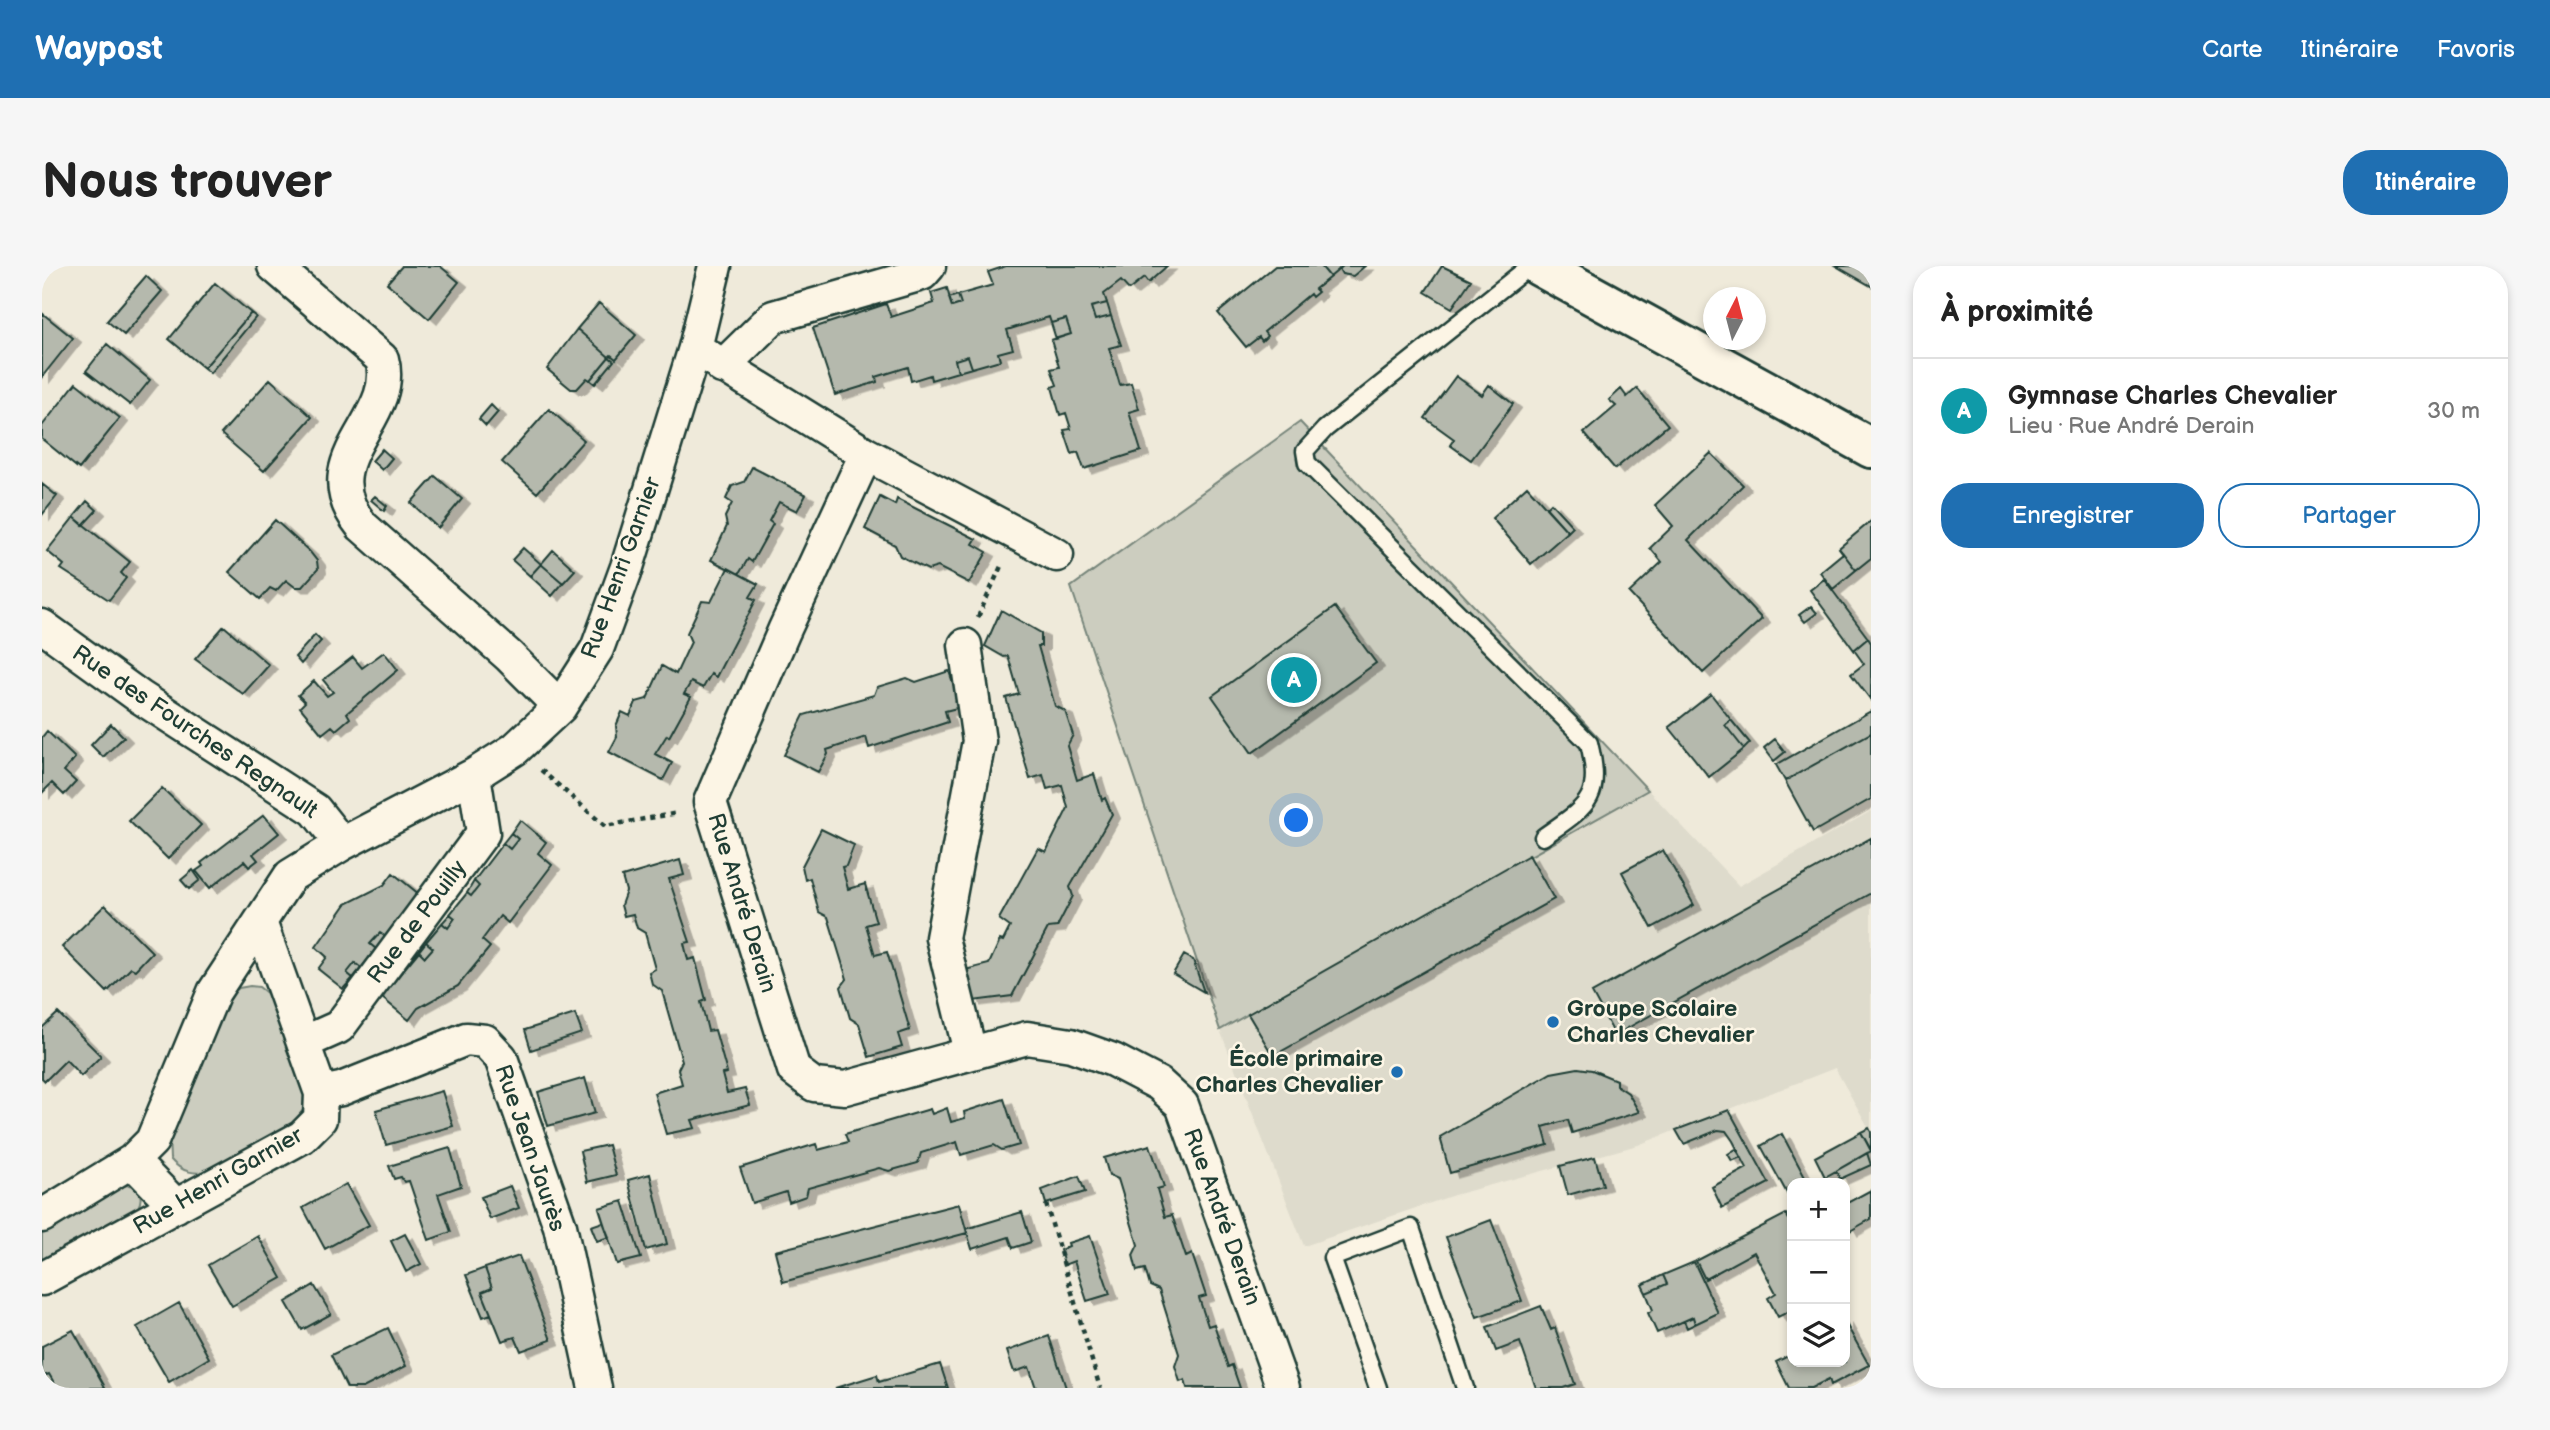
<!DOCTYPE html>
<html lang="fr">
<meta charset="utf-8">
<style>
:root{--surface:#fff;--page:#f6f6f6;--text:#222;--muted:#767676;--line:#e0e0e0;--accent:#1f6fb2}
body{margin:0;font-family:"Balsamiq Sans",sans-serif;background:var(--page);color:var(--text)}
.controls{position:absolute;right:21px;bottom:21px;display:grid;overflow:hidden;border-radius:14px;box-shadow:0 4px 10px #0003}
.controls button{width:63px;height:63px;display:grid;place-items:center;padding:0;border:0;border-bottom:2px solid var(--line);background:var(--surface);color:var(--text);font:35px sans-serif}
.compass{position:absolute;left:1661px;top:21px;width:63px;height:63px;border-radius:50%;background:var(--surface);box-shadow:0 4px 10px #0003;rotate:6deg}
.you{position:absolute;left:1255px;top:555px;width:24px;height:24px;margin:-18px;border:5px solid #fff;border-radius:50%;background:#1a73e8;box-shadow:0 0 0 10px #1a73e833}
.badge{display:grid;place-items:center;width:46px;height:46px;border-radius:50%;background:var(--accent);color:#fff;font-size:23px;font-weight:700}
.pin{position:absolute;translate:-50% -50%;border:4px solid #fff;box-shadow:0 2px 7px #0006}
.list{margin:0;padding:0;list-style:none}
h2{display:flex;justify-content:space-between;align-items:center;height:91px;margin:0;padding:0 28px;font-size:30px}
h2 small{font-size:23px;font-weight:400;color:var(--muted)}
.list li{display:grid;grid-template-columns:46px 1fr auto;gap:21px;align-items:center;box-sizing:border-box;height:105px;padding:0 28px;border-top:2px solid var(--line)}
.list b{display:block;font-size:26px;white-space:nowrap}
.list p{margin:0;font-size:23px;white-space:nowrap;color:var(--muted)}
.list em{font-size:23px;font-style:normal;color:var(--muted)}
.actions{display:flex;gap:14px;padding:21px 28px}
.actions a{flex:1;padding:16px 0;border:2px solid var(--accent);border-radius:28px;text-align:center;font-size:24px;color:var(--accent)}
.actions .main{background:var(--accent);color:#fff}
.icon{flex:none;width:38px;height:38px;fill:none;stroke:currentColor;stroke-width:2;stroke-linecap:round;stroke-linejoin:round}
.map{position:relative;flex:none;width:1829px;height:1122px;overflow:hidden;border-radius:28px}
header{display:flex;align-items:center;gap:42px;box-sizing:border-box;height:98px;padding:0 35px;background:var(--accent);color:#fff}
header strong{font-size:33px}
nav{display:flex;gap:38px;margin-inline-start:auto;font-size:24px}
.intro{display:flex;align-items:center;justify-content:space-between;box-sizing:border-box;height:168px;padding:0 42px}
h1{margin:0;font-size:49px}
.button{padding:18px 32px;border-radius:28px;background:var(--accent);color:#fff;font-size:24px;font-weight:700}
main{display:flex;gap:42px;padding:0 42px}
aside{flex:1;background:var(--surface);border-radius:28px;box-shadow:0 4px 10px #0003}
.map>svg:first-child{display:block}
.built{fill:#dedbcc}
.green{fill:#cccdbf;stroke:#76857a;stroke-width:2}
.building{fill:#b5b9ad;stroke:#1f3d34;stroke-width:2;filter:url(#shadow)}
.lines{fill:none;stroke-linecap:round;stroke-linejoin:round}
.service-casing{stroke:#1f3d34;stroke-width:21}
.minor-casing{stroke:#1f3d34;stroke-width:37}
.secondary-casing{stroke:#1f3d34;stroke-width:44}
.path{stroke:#1f3d34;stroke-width:4.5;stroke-dasharray:5 5;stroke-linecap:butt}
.service{stroke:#fcf5e5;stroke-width:16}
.minor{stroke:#fcf5e5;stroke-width:32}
.secondary{stroke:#fcf5e5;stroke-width:38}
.poi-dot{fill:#1f6fb2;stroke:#fcf5e5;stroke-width:2.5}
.labels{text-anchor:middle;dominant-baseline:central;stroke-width:5;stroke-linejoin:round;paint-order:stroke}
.street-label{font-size:23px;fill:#1f3d34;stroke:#fcf5e5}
.poi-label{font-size:23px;font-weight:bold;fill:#1f3d34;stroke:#fcf5e5;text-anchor:start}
</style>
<header>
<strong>Waypost</strong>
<nav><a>Carte</a><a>Itinéraire</a><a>Favoris</a></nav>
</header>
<div class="intro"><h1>Nous trouver</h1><a class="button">Itinéraire</a></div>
<main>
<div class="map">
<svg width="1829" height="1122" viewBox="0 0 1829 1122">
<defs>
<filter id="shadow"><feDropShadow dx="8" dy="4.5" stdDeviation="0" flood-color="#0004"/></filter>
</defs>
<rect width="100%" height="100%" fill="#efeada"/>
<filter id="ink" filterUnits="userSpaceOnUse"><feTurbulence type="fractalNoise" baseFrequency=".0143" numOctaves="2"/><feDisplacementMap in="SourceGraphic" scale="14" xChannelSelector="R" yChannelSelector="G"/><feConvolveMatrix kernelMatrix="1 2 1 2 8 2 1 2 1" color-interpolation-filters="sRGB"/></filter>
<g filter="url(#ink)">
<path class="built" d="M1606 524 1697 620 1829 545V866L1793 802 1596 879 1412 929 1262 980 1178 764Z"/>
<path class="green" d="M1258 156 1606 524 1178 764 1029 321Z
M208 720 217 721 231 732 264 818 263 841 252 856 170 904C154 910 139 906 128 893L127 869 183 733 197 722Z
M90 919C99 927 101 931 96 942L0 998V963L74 920Z"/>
<path class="building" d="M360 0H398L417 16 387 53 345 17Z
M964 0H1125L1106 17 1102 12 1087 24 1079 15 1062 28 1065 37 1049 41 1053 54 1069 50 1079 79 1067 82 1078 119 1089 117 1097 143 1087 146 1099 185 1042 203 1036 186 1030 188 1022 164 1029 163 1024 147 1018 149 1010 121 1015 119 1009 103 1017 101 1009 74 1029 68 1024 53 1009 57 1007 51 965 64 971 83 956 87 958 94 930 102 926 90 913 94 916 106 889 114 888 109 869 115 866 101 834 111 835 116 793 129 771 62 844 38 849 51 892 37 889 27 905 22 910 41 919 38 916 29 951 19 946 6Z
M1233 0H1279L1288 11 1273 23 1276 26 1270 31 1268 28 1222 66 1225 70 1220 75 1217 71 1204 81 1176 47Z
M1279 0H1301L1288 11Z
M1301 0H1323L1311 10 1300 8 1297 3Z
M1400 0 1429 14 1410 42 1383 26Z
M1794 0H1829V20Z
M104 10 120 25 82 69 65 55Z
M173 17 209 47 162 102 127 73Z
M916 29 919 38 910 41 907 32Z
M557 37 594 69 574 93 569 89 567 91 535 63Z
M1065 37 1069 50 1053 54 1049 41Z
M0 47 31 72 0 111Z
M209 47 214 51 168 107 162 102Z
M1024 53 1029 68 1014 73 1009 57Z
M535 63 567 91 548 114 545 112 535 123H529L505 103Z
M65 78 108 114 88 139 44 105Z
M926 90 930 102 916 106 913 94Z
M567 91 572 95 553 118 548 114Z
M1414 110 1440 129 1447 119 1471 138 1429 194 1408 179 1412 173 1383 152Z
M228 113 270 151 222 205 179 168Z
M34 117 78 152 37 203 0 173V160Z
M1595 122 1626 159 1573 203 1542 167 1574 140 1567 134 1579 123 1585 131Z
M449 139 456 146 444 160 437 153Z
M507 143 542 174 495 227 460 196Z
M340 183 350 192 340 204 330 195Z
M1669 187 1701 219 1646 274 1720 353 1661 407 1587 327 1620 296 1608 282 1631 260 1613 239Z
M710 201 764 229 755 245 737 236 727 255 731 258 710 296 706 293 697 308 669 294 685 260 683 251 690 237 684 233 690 220 702 216Z
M393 210 420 233 396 262 369 237Z
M0 218 15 230 0 249Z
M1485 220 1526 266 1489 298 1450 252Z
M333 230 345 240 342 245 329 234Z
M838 231 853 239 855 233 934 273 931 278 945 286 927 317 896 301 886 304 858 290 853 279 823 263Z
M45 235 55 244 41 259 32 251Z
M1509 237 1531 261 1526 266 1504 242Z
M32 251 88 296 79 307 84 312 67 334 19 303 22 299 5 285Z
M233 254 268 286 275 295 276 303 260 321H253L244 314 234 325 228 322 218 333 187 306Z
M1829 255V292L1814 304 1797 282Z
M481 282 499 298 488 310 470 294Z
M511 284 533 304 521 317 499 298Z
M1801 287 1814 304 1791 323 1778 306Z
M499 298 521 317 510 330 488 310Z
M686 302 716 318 708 331 714 334 674 411 669 408 661 422 649 416 642 428 649 431 627 471 625 469 613 488 630 497 621 514 567 486 575 471 574 460 580 446 588 450 594 436 605 433 620 400 634 408 649 376 645 367 660 335 669 336Z
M1782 313 1826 372 1812 384 1768 324Z
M1769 340 1775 347 1763 356 1757 349Z
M1293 341 1334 397 1210 487 1170 430Z
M959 344 999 367V380H996L1013 440 1023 445 1031 469 1025 480 1035 514 1052 508 1060 534 1063 532 1070 548 1028 621 1031 630 1015 661 1006 662 970 730 931 735 923 704 947 698 958 674 961 675 968 661 957 653 996 582 1004 586 1026 542 1020 519 1005 523 1001 509 988 513 964 432 977 428 966 390 962 391 943 380Z
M182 360 227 399 201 428 153 393Z
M273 369 279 375 259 398 253 391Z
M1826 372 1829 377V434L1809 408 1822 398 1812 384Z
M342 386 356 404 305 447 308 452 294 464 290 460 280 468 258 441 263 436 256 429 272 415 285 430 291 426 281 414 311 391 320 402Z
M907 405 919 441 903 445 906 456 827 482 824 471 785 484 786 488 776 506 742 489 762 449 832 429 835 421 865 412 874 416Z
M1669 428 1689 454 1683 459 1702 483 1667 511 1627 461Z
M1829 445V467L1743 515 1734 499Z
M1689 454 1708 477 1702 483 1683 459Z
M69 458 82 471 61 491 49 479Z
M5 465 33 492 22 505 34 516 22 529 10 517 0 527V471Z
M1829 467V533L1771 566 1743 515Z
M1733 473 1743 486 1732 495 1722 482Z
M120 522 159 559 126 593 87 555Z
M222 549 237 567 211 588 216 594 207 601 202 595 168 622 154 605 161 600 159 597Z
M478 554 504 576 496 587 510 599 466 657 458 650 440 674 448 681 416 720 376 742 367 754 339 731 377 685 383 691 391 682 384 676 400 657 406 662 413 652 408 648 425 627 429 630 437 620 432 615 461 577 468 583 476 573 469 567Z
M779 563 812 579 804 600 800 601 806 623 823 618 834 656 824 659 833 689 845 686 868 764 856 768 860 781 827 791 817 758 808 752 799 721 805 713 786 651 777 646 768 612 763 614 760 600Z
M469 567 476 573 468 583 461 577Z
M1829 572V627L1573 769 1550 727Z
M1621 584 1652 639 1610 662 1580 606Z
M1487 589 1512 633 1231 790 1206 748Z
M638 594 642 609 627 613 648 676 642 677 646 694 653 692 664 734 659 736 666 765 673 764 685 807 680 808 685 827 703 823 708 839 650 854 653 862 624 868 612 827 640 818 636 803 640 795 620 725 610 718 607 706 613 703 603 667 595 662 591 648 582 650 579 639 584 625 580 611Z
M151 604 158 614 147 623 139 614Z
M351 607 378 629 344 671 338 667 328 678 334 683 319 702 313 697 305 707 311 712 301 723 276 703 285 691 274 681 304 638 342 619Z
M432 615 437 620 429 630 425 627Z
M63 639 110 686 93 704 89 702 65 726 20 681Z
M408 648 413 652 406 662 400 657Z
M338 667 344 671 334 683 328 678Z
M384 676 391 682 383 691 377 685Z
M1142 689 1151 694 1162 726 1131 708Z
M313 697 319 702 311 712 305 707Z
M16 747 59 790 39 810 24 794 3 815 0 812V762Z
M533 748 540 767 489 784 483 764Z
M1536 802 1550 804 1574 814V819L1586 827 1597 846 1530 867 1526 854 1501 861 1506 879 1408 907 1398 871 1509 807Z
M543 812 553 847 506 860 496 826Z
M400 825 411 860 344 879 334 844Z
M962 833 977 879 960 884 952 879 919 889 915 876 879 887 876 897 847 905 837 902 766 922 764 930 747 936 744 926 710 937 698 902 774 878 776 884 806 876 803 868 888 843 890 848 905 842 909 856 923 852 922 846Z
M1687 844 1727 917 1680 942 1670 921 1705 902 1691 875 1684 865 1676 864 1642 878 1634 864Z
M1827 862 1829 866V884L1819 866Z
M1819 866 1829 885 1783 911 1773 891Z
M1740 868 1766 917H1750V929L1747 931 1719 880Z
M566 879 574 909 545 916 538 885Z
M1108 879 1122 921 1115 923 1123 951 1130 949 1144 991 1150 988 1164 1030 1157 1032 1166 1060 1172 1058 1186 1101 1190 1099 1198 1122H1145L1143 1114 1138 1116 1133 1100 1137 1088 1117 1024 1108 1020 1103 1003 1095 1005 1091 989 1096 979 1076 913 1067 909 1062 892Z
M408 882 419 920 396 928 409 966 387 974 367 915 362 916 359 911 352 913 347 900Z
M1694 883 1699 891 1690 895 1686 888Z
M1825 887 1829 899 1798 913 1794 905Z
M1553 891 1561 919 1526 929 1518 900Z
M608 908 625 978 604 984 586 914Z
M1037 910 1043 926 1004 938 1000 924Z
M304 918 327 959 283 983 261 942Z
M468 920 477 942 448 953 439 931Z
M1829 924V953L1808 965 1803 956V938Z
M581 935 599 992 575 998 557 942Z
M917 938 925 967 741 1016 733 985Z
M980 946 989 976 971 982 967 971 930 983 924 963Z
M1744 948 1750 959V1044L1736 1051 1726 1032 1734 1027 1712 986 1663 1013 1654 995Z
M1449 954 1480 1035 1435 1051 1404 971Z
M561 956 567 971 555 975 549 960Z
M363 968 379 998 364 1006 349 975Z
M216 970 240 1012 190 1040 166 999Z
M1048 970 1068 1028 1045 1035 1032 995 1022 999 1018 984 1027 980 1026 977Z
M477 990 509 1074 479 1085 473 1071 460 1075 440 1026 450 1022 443 1002Z
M1652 996 1676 1047 1653 1058 1651 1051 1615 1067 1606 1047 1611 1044 1604 1027 1625 1018 1621 1009Z
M443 1002 450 1022 440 1026 449 1048 441 1051 424 1009Z
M1621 1009 1625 1018 1604 1027 1600 1019Z
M272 1019 289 1048 260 1064 244 1036Z
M137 1037 167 1092 127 1116 95 1061Z
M1499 1040 1509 1064 1513 1062 1533 1118 1521 1122H1494L1478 1076 1454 1085 1445 1061Z
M1651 1051 1653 1058 1645 1062 1642 1055Z
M1803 1056 1827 1099 1789 1119 1787 1113 1769 1122H1747L1734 1096 1750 1088V1096H1803Z
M346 1062 364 1100 321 1122H305L289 1089Z
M31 1064 63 1121 61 1122H15L7 1108 2 1110 0 1106V1080Z
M1007 1070 1024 1122H994L987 1101 972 1106 965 1085Z
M898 1098 906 1122H793L835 1109 837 1116Z
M7 1108 15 1122H9L2 1110Z"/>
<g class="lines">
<g class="service-casing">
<path id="service" d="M1488 0 1283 163 1263 185 1265 197 1547 477C1561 534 1545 540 1501 571
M1336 1122 1290 992 1369 962 1423 1122"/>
</g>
<g class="minor-casing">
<path id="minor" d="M232 0 340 93C357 155 265 192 320 260L467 390 518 441
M653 82 824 188 1015 289
M680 101 731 51 880 8 887 0
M824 188 742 365 668 536 752 804 772 819 803 822 985 772 1029 779 1071 794 1117 818 1140 839 1241 1122
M0 360 98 431 273 544 300 578
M923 379 937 475 900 672 928 786
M261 777 297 761 441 567 432 509
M279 827 299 823 424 773 443 775 459 792 518 960 553 1122
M90 895 134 940
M0 950 90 895 110 875 172 726 248 610 300 578 432 509 473 483 518 441 555 383 585 301 653 82 673 0
M0 1013 260 871 278 853 279 827 218 656"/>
</g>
<g class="secondary-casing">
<path id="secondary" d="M1497 0 1829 182"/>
</g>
<path class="path" d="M936 351 960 298
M499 504 563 560 636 547
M1004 938 1058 1122"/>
<use href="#service" class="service"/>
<use href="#minor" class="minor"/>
<use href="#secondary" class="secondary"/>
</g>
</g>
<g class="poi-dot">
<circle cx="1511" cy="756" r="7"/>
<circle cx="1355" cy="806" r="7"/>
</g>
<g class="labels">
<g class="street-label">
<text transform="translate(579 302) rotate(-70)">Rue Henri Garnier</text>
<text transform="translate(153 466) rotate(34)">Rue des Fourches Regnault</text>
<text transform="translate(700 637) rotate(73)">Rue André Derain</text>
<text transform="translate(375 656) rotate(-53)">Rue de Pouilly</text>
<text transform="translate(488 882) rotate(71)">Rue Jean Jaurès</text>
<text transform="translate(176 915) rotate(-30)">Rue Henri Garnier</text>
<text transform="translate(1180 951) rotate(70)">Rue André Derain</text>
</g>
<g class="poi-label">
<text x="1525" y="743">Groupe Scolaire<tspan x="1525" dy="26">Charles Chevalier</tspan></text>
<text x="1341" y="793" text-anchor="end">École primaire<tspan x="1341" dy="26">Charles Chevalier</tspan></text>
</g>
</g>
</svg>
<div class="controls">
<button>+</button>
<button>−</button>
<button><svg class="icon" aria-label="layers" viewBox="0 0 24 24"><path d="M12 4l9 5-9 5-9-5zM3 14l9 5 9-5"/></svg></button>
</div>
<svg class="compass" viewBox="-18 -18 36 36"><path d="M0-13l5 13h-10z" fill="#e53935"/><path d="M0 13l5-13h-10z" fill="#767676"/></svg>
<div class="you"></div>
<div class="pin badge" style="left:1252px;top:414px;background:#0f9aa8">A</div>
</div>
<aside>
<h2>À proximité<small></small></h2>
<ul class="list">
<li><span class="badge" style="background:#0f9aa8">A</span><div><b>Gymnase Charles Chevalier</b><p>Lieu · Rue André Derain</p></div><em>30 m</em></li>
</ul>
<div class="actions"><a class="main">Enregistrer</a><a>Partager</a></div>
</aside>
</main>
